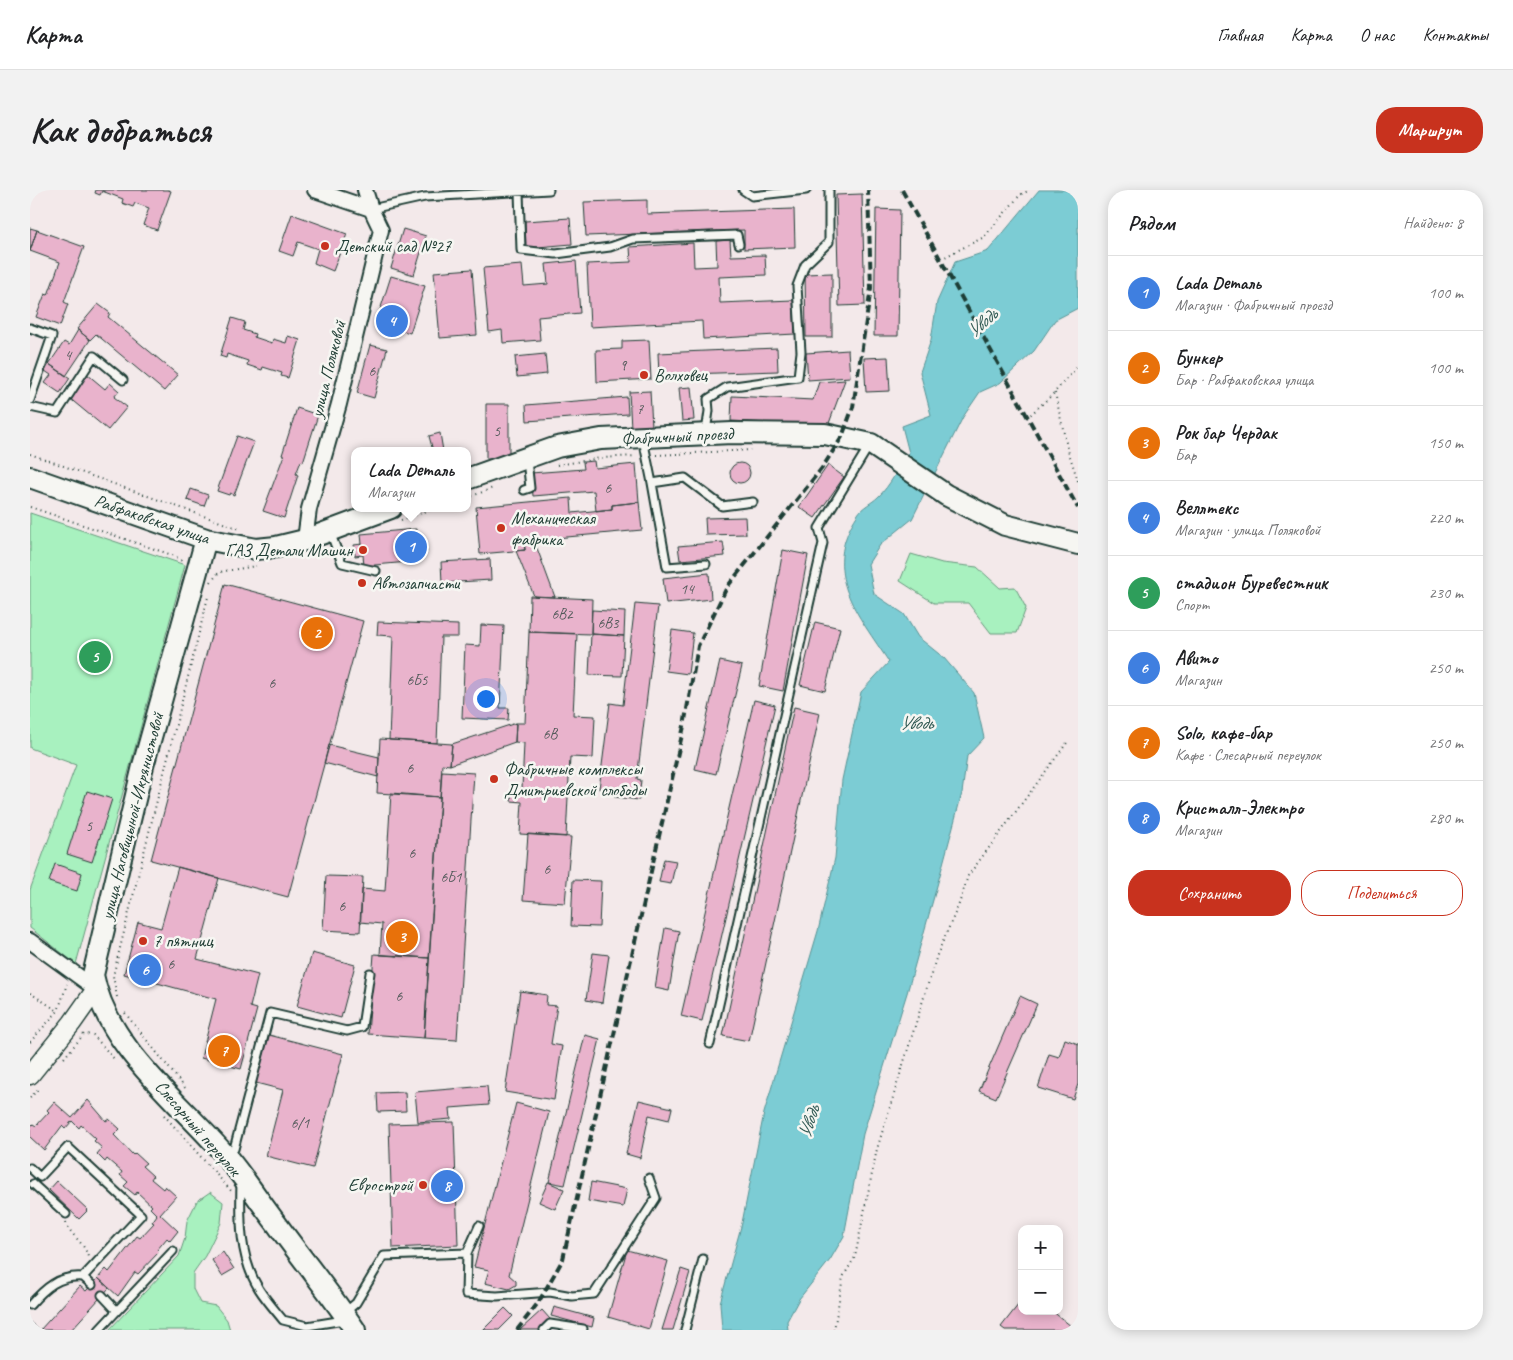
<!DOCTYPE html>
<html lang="ru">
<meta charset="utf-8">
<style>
:root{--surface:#fff;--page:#f2f2f2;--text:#202124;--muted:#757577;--line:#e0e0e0;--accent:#c8321e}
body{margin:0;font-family:Caveat,sans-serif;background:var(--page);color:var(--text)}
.controls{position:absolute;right:15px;bottom:15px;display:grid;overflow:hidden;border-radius:10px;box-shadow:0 2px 12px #0003}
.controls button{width:45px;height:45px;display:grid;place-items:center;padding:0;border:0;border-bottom:1px solid var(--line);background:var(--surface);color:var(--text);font:25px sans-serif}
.you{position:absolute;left:455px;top:508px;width:18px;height:18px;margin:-12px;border:4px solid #fff;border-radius:50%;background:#1a73e8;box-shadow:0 0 0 8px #1a73e833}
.badge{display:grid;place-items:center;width:32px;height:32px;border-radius:50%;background:var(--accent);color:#fff;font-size:16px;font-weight:700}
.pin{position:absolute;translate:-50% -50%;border:2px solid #fff;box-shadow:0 1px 5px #0006}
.popup{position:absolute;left:321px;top:257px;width:120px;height:65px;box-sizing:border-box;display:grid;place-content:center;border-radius:10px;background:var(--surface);filter:drop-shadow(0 1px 4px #0005);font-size:16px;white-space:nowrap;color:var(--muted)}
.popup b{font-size:19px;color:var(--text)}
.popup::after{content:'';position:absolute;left:50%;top:100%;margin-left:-10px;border:10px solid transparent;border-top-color:var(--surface)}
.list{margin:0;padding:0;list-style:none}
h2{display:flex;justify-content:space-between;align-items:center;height:65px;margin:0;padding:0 20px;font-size:21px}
h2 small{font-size:16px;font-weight:400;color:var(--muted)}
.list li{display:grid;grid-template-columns:32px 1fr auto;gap:15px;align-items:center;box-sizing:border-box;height:75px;padding:0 20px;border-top:1px solid var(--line)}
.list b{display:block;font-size:19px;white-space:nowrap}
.list p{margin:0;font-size:16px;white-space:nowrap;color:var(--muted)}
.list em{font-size:16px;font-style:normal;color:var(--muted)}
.actions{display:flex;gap:10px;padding:15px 20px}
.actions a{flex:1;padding:11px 0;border:1px solid var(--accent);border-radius:20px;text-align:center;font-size:18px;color:var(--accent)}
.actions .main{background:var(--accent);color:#fff}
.map{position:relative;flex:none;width:1048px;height:1140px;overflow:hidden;border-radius:20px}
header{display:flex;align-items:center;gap:30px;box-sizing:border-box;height:70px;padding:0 25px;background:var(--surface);border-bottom:1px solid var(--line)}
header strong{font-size:24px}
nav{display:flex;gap:28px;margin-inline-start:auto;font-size:18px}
.intro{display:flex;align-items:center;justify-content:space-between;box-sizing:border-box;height:120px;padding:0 30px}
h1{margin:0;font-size:35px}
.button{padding:12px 22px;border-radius:20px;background:var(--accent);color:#fff;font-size:18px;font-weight:700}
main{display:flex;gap:30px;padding:0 30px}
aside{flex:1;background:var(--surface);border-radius:20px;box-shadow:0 2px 12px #0003}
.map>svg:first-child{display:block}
.green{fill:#a8f1bf;stroke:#64977a}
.water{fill:#7bccd4;stroke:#569394}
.building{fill:#e9b3cc;stroke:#1f3d34}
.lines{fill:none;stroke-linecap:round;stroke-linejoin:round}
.service-casing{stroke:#1f3d34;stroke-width:11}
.minor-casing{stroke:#1f3d34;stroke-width:18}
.tertiary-casing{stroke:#1f3d34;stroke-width:21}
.secondary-casing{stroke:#1f3d34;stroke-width:24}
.path{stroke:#1f3d34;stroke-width:2;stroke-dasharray:1 4;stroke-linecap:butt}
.service{stroke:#f6f6f2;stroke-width:7}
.minor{stroke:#f6f6f2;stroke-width:14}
.tertiary{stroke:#f6f6f2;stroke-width:18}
.secondary{stroke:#f6f6f2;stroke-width:20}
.rail{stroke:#1f3d34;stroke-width:4;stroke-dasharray:8 4;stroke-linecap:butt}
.poi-dot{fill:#c8321e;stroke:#f6f6f2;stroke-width:2}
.labels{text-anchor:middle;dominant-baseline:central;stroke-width:5;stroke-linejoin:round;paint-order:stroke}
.number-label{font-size:15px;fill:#525a5a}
.poi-label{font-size:18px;fill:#1f3d34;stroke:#f6f6f2;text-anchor:start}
.street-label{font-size:18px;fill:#1f3d34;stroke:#f6f6f2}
.water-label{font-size:19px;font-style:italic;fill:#315a54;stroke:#f6f6f2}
</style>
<header>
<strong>Карта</strong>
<nav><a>Главная</a><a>Карта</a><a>О нас</a><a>Контакты</a></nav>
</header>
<div class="intro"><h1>Как добраться</h1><a class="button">Маршрут</a></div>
<main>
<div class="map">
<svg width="1048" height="1140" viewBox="0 0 1048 1140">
<rect width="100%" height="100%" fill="#f3e9ea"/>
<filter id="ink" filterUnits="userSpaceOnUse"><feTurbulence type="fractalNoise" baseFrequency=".02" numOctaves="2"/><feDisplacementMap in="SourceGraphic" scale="10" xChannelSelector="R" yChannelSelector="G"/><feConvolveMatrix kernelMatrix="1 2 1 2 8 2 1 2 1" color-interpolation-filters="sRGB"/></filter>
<g filter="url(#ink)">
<path class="green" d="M0 323 155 375 46 774 0 738V700L46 575 0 558Z
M881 364 912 373 947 377 970 398 985 397 996 418 987 443H961L938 413H904L870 391Z
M180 1002 193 1012 191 1033 175 1066 163 1083V1099L170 1113 186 1116 197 1130 200 1140H79L149 1066 155 1048 157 1031 167 1011Z"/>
<path class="water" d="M1009 0H1048V118L1025 130 1004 161 970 193 950 202 933 227 882 329 850 355 838 374 844 404 874 424 888 447 914 468 944 503 954 548 937 566 932 603 910 685 877 803 833 944 814 1046 800 1070 769 1109 757 1131 758 1140H692L690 1113 712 1033 734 923 788 741 805 668 812 590 831 502 859 472C828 424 789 383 828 324 832 317 842 313 848 307 860 296 869 277 879 263L872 236 901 225 890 182 901 150 907 112 925 72 958 61Z"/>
<path class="building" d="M66 0H138L141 1 127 40 113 35 119 18 105 13 103 17 92 13 93 9 72 1 70 5 65 3Z
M832 4 835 115 809 116 806 5Z
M617 10V24L764 19 765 57 714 59V40L556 46 554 12Z
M846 19 870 20 868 146H844Z
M262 24 317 44 303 81 284 73 288 59 268 52 263 66 249 61Z
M540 28 542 54 496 58 495 31Z
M0 38 7 40 0 61Z
M373 39 396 46 384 85 361 78Z
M7 40 54 57 34 112 38 114 30 136 6 127 15 104 18 105 30 72 0 61Z
M700 50 701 66 735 65 736 85 689 87 690 113 763 110 765 144 673 149 672 131 560 137 557 74 601 72 600 57 663 53 664 77 687 76 686 51Z
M546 71 550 123 508 127 510 150 473 153 472 140 459 142 453 78 492 75 494 96 518 94 516 74Z
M442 79 447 145 410 148 404 82Z
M802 83V147H776L775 84Z
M361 86 395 96 380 143 346 133Z
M68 114 80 123 78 127 148 185 134 201 66 144 60 150 47 139Z
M202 128 215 132 213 140 225 144 224 147 242 153 243 149 256 153 258 146 270 150 258 188 251 186 252 183 233 177 232 180 217 175 218 171 197 164 196 168 190 166Z
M48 140 60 150 36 186 19 174 34 152 39 155Z
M619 150 621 189 567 192 566 160 592 159V151Z
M340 155 357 159 344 208 327 203Z
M747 158 748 181 629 185 628 163Z
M818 160 820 187 778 190 776 163Z
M515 164 517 184 487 187 485 167Z
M858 167 860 201 836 202 834 168Z
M19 174 40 188 30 203 15 193 21 185 15 181Z
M57 184 75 199 80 193 89 201 84 207 97 217 78 240 38 207Z
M815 190 798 236 701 231 702 206 783 210 789 192Z
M661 197 664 230 652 231 649 198Z
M620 201 622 237 601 238 599 202Z
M597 207 598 224 497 231 496 215Z
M456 214H479V268H456Z
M267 218 288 225 273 272 271 271 266 284 268 285 254 328 233 321 254 265H252Z
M410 243 413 261H403L399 246Z
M207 246 224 252 204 305 200 303 199 305 187 301Z
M564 271 565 278 606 274 609 312 582 315V319L566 321 564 301 503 306 501 283 554 279 553 272Z
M700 283a10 10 0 1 1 20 0a10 10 0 1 1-20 0Z
M798 275 814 287 785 328 769 317Z
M161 299 178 305 174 316 157 310Z
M541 308 542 323 582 319V315L609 312 612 340 494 351 495 360 450 364 446 317Z
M715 327 716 344 676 345 675 328Z
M386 339 387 350 395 349 397 362H388L389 371 334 376 333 365 325 366 324 355 332 354 331 344Z
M504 350 525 407 504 406 486 361 495 360 494 351Z
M693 352 695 366 650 370 648 356Z
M753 360 778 365 753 501 729 496Z
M460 369 461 390 412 393 411 372Z
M679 383 681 409 636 414 633 388Z
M195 394 333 431 258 707 121 670Z
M500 406 562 409 561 444 499 442Z
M605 414 628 416 607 589 611 590 609 610 585 607 586 601 569 599 580 513 593 515Z
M562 420 595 422 594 446 561 444Z
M348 432 428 435V447H411L407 553 359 550 363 446 347 445Z
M785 432 810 438 795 501 770 495Z
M451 435 474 436 470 518H479L478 530 432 528 435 455 450 456Z
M642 440 663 443 658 484 636 481Z
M499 442 547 444 543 525 565 526 563 568 540 567 536 647 490 644 492 612 481 611 482 599H492L494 553 485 552 486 533H495Z
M561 444 594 446 592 486 559 485Z
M690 471 712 476 686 584 665 579Z
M724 510 745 515 672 831 651 826Z
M764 517 790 523 719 851 693 846Z
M486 533 485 552 420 575 422 554Z
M350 549 422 554 420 575 412 574 410 607 347 603Z
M299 555 349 567 348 587 294 573Z
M412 581 444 583 427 850 394 848Z
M57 601 82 609 62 672 37 664Z
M361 603 410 607 399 768 350 765 352 734 330 732 332 699 355 701Z
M498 644 541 647 535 713 493 710Z
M634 669 646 671 641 694 629 692Z
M25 674 52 683 47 701 19 692Z
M148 677 189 688 167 769 228 785 220 817 227 819 211 879 171 868 186 809 94 784 108 732 131 738Z
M296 686 333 687 330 742 293 740Z
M543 690 571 691 569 737 541 736Z
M635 738 649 741 639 801 625 798Z
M282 763 325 775 311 828 267 816Z
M563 763 579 765 572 813 556 810Z
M344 764 399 768 394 848 338 844Z
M490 801 517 805 516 815 527 816 521 854 532 856 524 910 475 902Z
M990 806 1007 814 966 908 949 901Z
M239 845 313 864 283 978 236 966 253 900 226 893Z
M555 845 570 849 535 995 519 992Z
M1035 849 1048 854V894L1043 909 1008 898 1019 864 1029 867Z
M457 896 459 915 420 918 421 929 388 932 385 902Z
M375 902 376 921 348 922 347 903Z
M58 910 76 931 79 929 90 939 84 945 103 965 105 963 116 973 112 976 123 986 121 989 133 999 135 996 146 1006 130 1024 148 1041 140 1051 137 1048 127 1060 129 1062 108 1084 105 1082 88 1106 68 1088 76 1079 79 1082 107 1046 110 1048 124 1033 122 1032 127 1025 120 1018 122 1016 107 1002 105 1005 94 996 98 992 90 985 92 982 77 969 75 972 67 964 72 958 64 951 66 949 51 935 49 938 42 931 35 939 32 936 14 960 0 947V937L3 934 6 936 19 922 17 920 24 912 42 928Z
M609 910 642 918 639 930 619 925 610 968 596 964Z
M486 913 519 922 479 1085 486 1091V1095L479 1099 455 1093 459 1080 444 1077Z
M424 932 428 1055 363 1058 359 934Z
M27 991 58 1020 49 1029 19 1000Z
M518 992 534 999 525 1019 509 1012Z
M561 992 597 999 593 1017 558 1011Z
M597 1060 638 1071 619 1139 578 1127Z
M193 1062 204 1079 192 1086 182 1070Z
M651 1079 660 1082 643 1140H632Z
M68 1088 79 1098 41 1140H10L50 1096 56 1101Z
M992 1110V1121H1022L1046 1140H975L971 1137Z
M524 1117 564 1128 562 1137 521 1126Z
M475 1118 483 1126 469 1140H453Z
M512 1120 520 1129 509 1140H490Z
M0 1132 9 1140H0Z"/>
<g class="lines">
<g class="service-casing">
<path id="service" d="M713 0 722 6 776 0
M489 2 491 60 526 64 580 57 603 49 707 45 709 54
M341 19 395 7 519 0
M0 138 22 146 0 210
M0 217 27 223 64 166 93 190
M676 242 679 221 678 209 697 197 768 187 771 162 767 96 775 75 799 52V0
M613 249 622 293 655 288 692 316 723 312
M622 293 637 377 676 374
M494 300 500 298 497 270
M300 342 312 373 346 381
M680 854 793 353 789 338 839 256
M198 965 204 959 240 823 317 841 332 837 340 783
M0 978 10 987 38 957 111 1025 53 1087 62 1095
M211 992C210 1029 209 1067 229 1099 236 1110 245 1120 253 1130L277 1136 314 1130
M3 994 36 1024
M437 1063 436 1104 467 1106 520 1102 542 1106 564 1104 626 1008 619 988
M72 1105 87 1121
M0 1115C15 1098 29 1085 53 1087
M314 1123 326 1113 354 1066 437 1063 449 1036
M69 1140 143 1061
M514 1140 520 1134 553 1139
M655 1140 673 1069"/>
</g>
<g class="minor-casing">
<path id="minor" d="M285 0 341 19
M275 350 279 319 309 214 351 40 341 19 335 0
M0 751 66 799"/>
</g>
<g class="tertiary-casing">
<path id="tertiary" d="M0 885 42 833 66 799"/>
</g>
<g class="secondary-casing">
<path id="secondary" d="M0 287 176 349 226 359 246 357 275 350 361 318
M437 289 527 257 571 249 702 243 795 244 841 254 916 305 975 335 1048 354
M176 349 113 576 63 785C77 858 150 912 196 966 214 987 229 1011 246 1033 272 1069 300 1103 325 1140"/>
</g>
<path class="path" d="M911 69 954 47 990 5 1000 0
M1025 203 1037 257 1048 291
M997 228 1023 204 1048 176
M0 264 210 339
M626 265 721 260
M527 275 571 268 606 266
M437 308 463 298
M0 317 145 366 153 372
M371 330 406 318
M181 392 189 382 226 376
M0 803 28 821
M87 807 83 786 178 407
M95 823 156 899
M0 852 28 821 37 794
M34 868 54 844 63 845 86 871
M0 908 10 897
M134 925 202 1002
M36 1032C40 1046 55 1052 58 1067
M804 1140 813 1087 825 1067 847 959 907 765 929 714 938 686 1039 550"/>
<use href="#service" class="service"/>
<use href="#minor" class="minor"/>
<use href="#tertiary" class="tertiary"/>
<use href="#secondary" class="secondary"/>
<path class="rail" d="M872 0 1048 318
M487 1140 508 1113 533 1069 654 536 668 456 697 397 792 278 812 247 823 217 841 98 838 0"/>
</g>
</g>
<g class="poi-dot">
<circle cx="295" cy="56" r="5"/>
<circle cx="614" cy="185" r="5"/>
<circle cx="471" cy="338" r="5"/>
<circle cx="333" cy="360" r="5"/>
<circle cx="332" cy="393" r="5"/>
<circle cx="464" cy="589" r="5"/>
<circle cx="113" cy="751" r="5"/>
<circle cx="393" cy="995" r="5"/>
</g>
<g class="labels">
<g class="number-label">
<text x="38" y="165">4</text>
<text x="593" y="175">9</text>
<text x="342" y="181">6</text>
<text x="610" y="219">7</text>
<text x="467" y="241">5</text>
<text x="578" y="298">6</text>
<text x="657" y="399">14</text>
<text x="532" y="424">6В2</text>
<text x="578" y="433">6В3</text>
<text x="387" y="490">6Б5</text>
<text x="242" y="493">6</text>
<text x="520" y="544">6В</text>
<text x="380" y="578">6</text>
<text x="59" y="636">5</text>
<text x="382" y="663">6</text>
<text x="517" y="679">6</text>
<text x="421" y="687">6Б1</text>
<text x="312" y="716">6</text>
<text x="141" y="774">6</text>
<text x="369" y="806">6</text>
<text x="270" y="933">6/1</text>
</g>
<g class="poi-label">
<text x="305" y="56">Детский сад №27</text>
<text x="624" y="185">Волховец</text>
<text x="481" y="328">Механическая<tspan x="481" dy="21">фабрика</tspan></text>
<text x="323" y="360" text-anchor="end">ГАЗ Детали Машин</text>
<text x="342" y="393">Автозапчасти</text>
<text x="474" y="579">Фабричные комплексы<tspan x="474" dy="21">Дмитриевской слободы</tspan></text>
<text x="123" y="751">7 пятниц</text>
<text x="383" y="995" text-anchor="end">Еврострой</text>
</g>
<g class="street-label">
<text transform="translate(298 179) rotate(-76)">улица Поляковой</text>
<text transform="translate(647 246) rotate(-3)">Фабричный проезд</text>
<text transform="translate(122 329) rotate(19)">Рабфаковская улица</text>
<text transform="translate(102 626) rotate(-76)">улица Наговицыной-Икрянистовой</text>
<text transform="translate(168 938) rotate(49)">Слесарный переулок</text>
</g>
<g class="water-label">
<text transform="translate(952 133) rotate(-41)">Уводь</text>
<text x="886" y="533">Уводь</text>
<text transform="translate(779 932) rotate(-72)">Уводь</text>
</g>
</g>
</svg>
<div class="controls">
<button>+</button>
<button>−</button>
</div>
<div class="you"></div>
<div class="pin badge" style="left:381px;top:357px;background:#3f7fe0">1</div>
<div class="popup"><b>Lada Dеталь</b>Магазин</div>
<div class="pin badge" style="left:287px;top:443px;background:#e8710a">2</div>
<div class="pin badge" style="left:372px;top:747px;background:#e8710a">3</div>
<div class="pin badge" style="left:362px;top:131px;background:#3f7fe0">4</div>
<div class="pin badge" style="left:65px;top:467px;background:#2e9e5b">5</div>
<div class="pin badge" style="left:115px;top:780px;background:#3f7fe0">6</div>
<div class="pin badge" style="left:194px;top:861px;background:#e8710a">7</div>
<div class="pin badge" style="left:417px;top:996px;background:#3f7fe0">8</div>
</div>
<aside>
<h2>Рядом<small>Найдено: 8</small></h2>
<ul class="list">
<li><span class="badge" style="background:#3f7fe0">1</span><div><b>Lada Dеталь</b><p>Магазин · Фабричный проезд</p></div><em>100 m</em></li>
<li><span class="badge" style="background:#e8710a">2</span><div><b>Бункер</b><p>Бар · Рабфаковская улица</p></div><em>100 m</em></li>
<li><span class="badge" style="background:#e8710a">3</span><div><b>Рок бар Чердак</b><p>Бар</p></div><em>150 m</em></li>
<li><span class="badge" style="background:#3f7fe0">4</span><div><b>Веллтекс</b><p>Магазин · улица Поляковой</p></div><em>220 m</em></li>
<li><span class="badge" style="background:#2e9e5b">5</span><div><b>стадион Буревестник</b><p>Спорт</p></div><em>230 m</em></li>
<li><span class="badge" style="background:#3f7fe0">6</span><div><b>Авито</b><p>Магазин</p></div><em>250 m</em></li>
<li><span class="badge" style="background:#e8710a">7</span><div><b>Solo, кафе-бар</b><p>Кафе · Слесарный переулок</p></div><em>250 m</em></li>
<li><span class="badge" style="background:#3f7fe0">8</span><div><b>Кристалл-Электро</b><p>Магазин</p></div><em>280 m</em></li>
</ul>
<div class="actions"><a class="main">Сохранить</a><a>Поделиться</a></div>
</aside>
</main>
